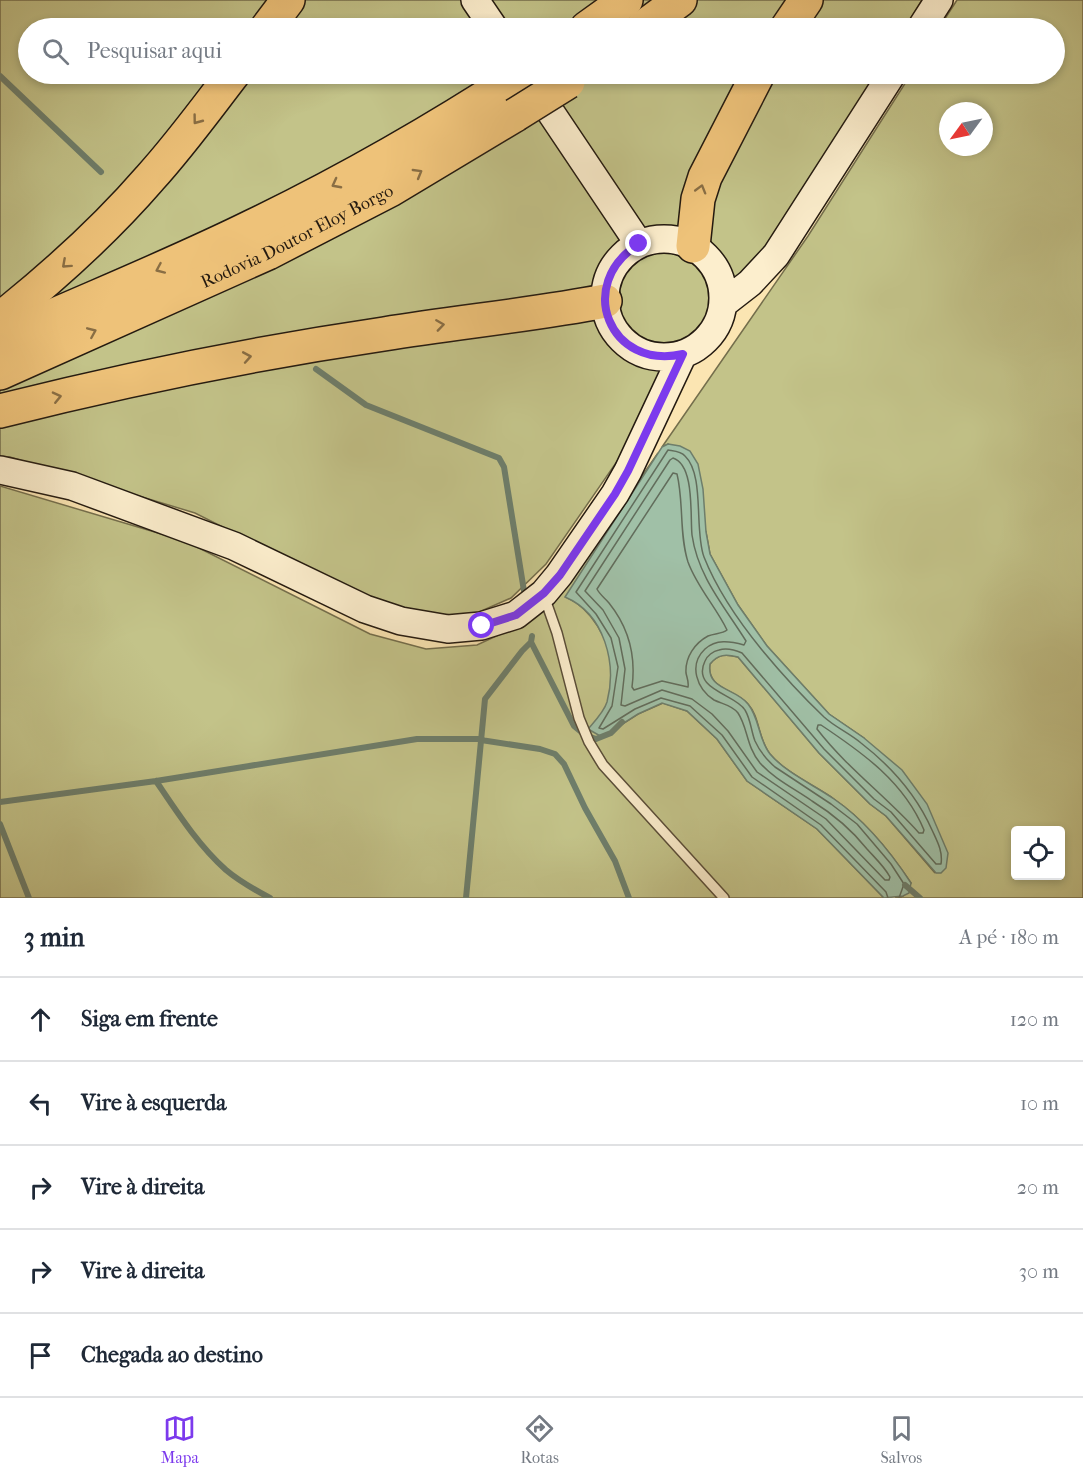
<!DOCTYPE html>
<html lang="pt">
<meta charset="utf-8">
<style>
:root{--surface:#fff;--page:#f2f2f3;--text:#1f2937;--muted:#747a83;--line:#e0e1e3;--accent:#7c3aed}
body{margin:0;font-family:"IM FELL French Canon",serif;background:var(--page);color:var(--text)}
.controls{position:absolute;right:18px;bottom:18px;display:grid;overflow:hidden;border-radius:6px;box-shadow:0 3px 9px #0003}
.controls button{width:54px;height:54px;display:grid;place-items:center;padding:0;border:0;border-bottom:2px solid var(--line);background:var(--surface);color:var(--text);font:30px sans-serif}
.compass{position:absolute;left:939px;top:102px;width:54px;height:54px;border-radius:50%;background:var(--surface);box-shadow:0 3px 9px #0003;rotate:237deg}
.stop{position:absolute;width:18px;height:18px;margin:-14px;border:4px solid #7c3aed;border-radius:50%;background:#fff}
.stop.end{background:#7c3aed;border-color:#fff;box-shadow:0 2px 6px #0008}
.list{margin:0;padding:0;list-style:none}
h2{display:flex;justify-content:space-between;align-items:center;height:78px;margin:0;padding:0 24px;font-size:26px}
h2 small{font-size:20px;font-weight:400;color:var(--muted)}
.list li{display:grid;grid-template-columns:39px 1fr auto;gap:18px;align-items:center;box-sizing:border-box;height:84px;padding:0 24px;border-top:2px solid var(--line)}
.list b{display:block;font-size:22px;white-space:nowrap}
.list em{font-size:20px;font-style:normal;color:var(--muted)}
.icon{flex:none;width:33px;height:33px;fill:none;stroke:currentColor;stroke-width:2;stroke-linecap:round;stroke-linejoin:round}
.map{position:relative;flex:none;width:1083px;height:898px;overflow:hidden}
.search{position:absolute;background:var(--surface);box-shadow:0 3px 9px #0003;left:18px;right:18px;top:18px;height:66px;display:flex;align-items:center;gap:15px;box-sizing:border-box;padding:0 21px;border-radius:33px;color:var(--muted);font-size:22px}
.sheet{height:498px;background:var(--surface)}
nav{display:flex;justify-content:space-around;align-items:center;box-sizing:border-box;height:84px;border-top:2px solid var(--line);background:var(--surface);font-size:16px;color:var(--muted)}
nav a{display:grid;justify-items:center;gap:3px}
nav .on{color:var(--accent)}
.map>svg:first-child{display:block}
.green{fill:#c3c389;stroke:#746e4c;stroke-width:1.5;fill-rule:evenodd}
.water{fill:#a0c0a7;stroke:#6e7e6b;stroke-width:1.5}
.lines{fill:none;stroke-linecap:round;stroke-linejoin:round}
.shore{stroke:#626d5c;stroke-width:1.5}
.stream{stroke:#6e7e6b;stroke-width:6}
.lane-casing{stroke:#5a4d38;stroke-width:12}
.secondary-casing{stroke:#241a10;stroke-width:30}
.highway-casing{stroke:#241a10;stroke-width:36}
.lane{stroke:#fceecd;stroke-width:9}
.secondary{stroke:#fceecd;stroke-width:27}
.highway{stroke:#eec279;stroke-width:33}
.highway-bridge-casing{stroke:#241a10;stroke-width:36;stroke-linecap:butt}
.highway-bridge{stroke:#eec279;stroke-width:33}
.oneway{stroke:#896e44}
.route{stroke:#7c3aed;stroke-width:8}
.labels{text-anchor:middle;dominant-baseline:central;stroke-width:5;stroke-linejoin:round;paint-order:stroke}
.street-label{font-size:18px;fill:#241a10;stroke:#fceecd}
</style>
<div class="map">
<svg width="1083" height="898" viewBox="0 0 1083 898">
<rect width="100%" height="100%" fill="#fbe5b2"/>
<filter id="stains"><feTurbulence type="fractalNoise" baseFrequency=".00333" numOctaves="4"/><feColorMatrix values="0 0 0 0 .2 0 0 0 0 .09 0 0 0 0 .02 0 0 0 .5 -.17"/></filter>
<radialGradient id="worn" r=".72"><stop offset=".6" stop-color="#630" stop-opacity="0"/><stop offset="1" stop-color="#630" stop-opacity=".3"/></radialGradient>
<path class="green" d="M0 0H922L905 28H28V74H876L784 220 546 564 511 598 470 616 426 620 381 607 195 513 10 457H0Z
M957 0H1083V898H895L903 896 911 883C890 851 866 821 834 799 814 785 786 773 770 754 758 739 760 717 748 704 735 689 706 689 710 664 718 654 726 654 738 657L819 753 870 804 886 816 935 873 864 738 829 714 767 646 738 605 710 554 706 532 668 444 662 447 808 236 911 74H1054V28H939ZM948 111H984V147H948ZM1016 830H1060V876H1016Z
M658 453 566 597C591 608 610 640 612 668 613 686 605 719 602 737L638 714 663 703 687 711 717 739 747 781 817 829 884 898H0V486L185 541 370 634 426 649 477 645 529 621 568 582Z"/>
<path class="water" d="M668 444 680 446 690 451 698 464 703 489 706 532 710 554 738 605 767 646 829 714 864 738 902 770 927 804 948 853 946 868 941 873H936L886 816 870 804 819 753 738 657C726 654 718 654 710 664 706 690 736 688 748 704 760 719 758 739 770 754 786 773 814 785 834 799 866 821 890 851 911 883L909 893 903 896 884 898 817 829 747 781 717 739 687 711 662 703 638 714 602 737 588 729C594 722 604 712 607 702 617 664 605 614 565 597L662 447Z"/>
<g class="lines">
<path class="shore" d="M673 458C695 465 690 516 692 535 698 577 725 607 746 641L744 645C730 641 716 639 705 649 688 665 697 689 714 700 722 704 732 705 738 713 748 728 746 746 760 763 774 779 795 789 812 801 833 814 851 829 867 849 875 858 884 866 890 877L889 880H885L826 819 757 772 728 731 712 714 692 699 662 690 625 706 621 705 625 669 619 638 603 610 585 591 670 460Z
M673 473 677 474C684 503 679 534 688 562 697 587 716 607 727 630 722 634 715 633 708 636 695 643 685 657 686 673 687 678 689 682 688 687L662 681 634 690 632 687C636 657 629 628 609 603 605 598 600 595 597 589Z
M818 725H821C863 753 904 782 924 830L923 833H919C887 797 847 768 817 729Z
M888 898 886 892 821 825 752 777 722 735 690 706 661 698 635 709 603 729 599 728 612 706 618 667 611 638 596 614 576 592 668 450C674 451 681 451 685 456 705 475 694 531 704 557 717 590 740 623 762 650 781 673 802 696 824 717 835 727 849 733 861 743 892 767 916 794 932 830 937 841 943 851 941 864H936L891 812 874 799 824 749 742 653C735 650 726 648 719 650 713 651 707 656 705 661 691 690 736 694 745 710 751 720 751 731 755 741 760 752 767 760 775 767L831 804 857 824 891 864 904 884 899 898"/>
<path class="stream" d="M0 76 101 172
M316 369 366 405 499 458 504 467 524 591
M532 636 531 642 574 726 585 735 596 739 611 733 622 722
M481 740 540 749 555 754 564 764 585 808 615 861 629 898
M156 781C177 812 198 845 226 870 239 881 255 890 270 898
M0 802 156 781 417 739H482
M0 824 29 898
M905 885 920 898
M466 898 485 699 522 651 531 642"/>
<g class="lane-casing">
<path id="lane" d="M544 596 557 633 579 718 589 742 603 765 724 898"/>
</g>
<g class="secondary-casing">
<path id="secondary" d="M475 0 494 28
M921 28 939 0
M531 83 639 244
M605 298a59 59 0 1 1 118 0a59 59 0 1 1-118 0Z
M723 304 750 283 776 255 892 74
M0 470 72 486 234 546 365 609 401 621 448 629 481 626 516 615 544 593 559 575 615 494 628 471 683 354"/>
</g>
<g class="highway-casing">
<g id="highway">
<path d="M267 28 288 0"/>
<path d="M587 28 626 0"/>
<path d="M642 28 680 0"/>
<path d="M787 28 806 0"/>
<path d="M693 246 698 199 705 177 758 74"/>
<path d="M0 319C54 276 105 230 150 178 180 145 206 109 233 74"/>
<path d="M0 339C84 301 170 267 253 226 346 181 435 130 521 74"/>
<path id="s1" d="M0 373 268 253 390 190 515 115"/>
<path d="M0 411C127 379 255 353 384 334 457 322 532 315 605 301"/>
</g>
</g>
<use href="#lane" class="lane"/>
<use href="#secondary" class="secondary"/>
<use href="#highway" class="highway"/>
<g class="highway-bridge-casing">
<path id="highway-bridge" d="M515 115 568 82"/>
</g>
<use href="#highway-bridge" class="highway-bridge"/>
</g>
<defs><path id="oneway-chevron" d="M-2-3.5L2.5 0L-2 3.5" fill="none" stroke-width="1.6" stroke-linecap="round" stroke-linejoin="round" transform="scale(1.5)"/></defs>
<g class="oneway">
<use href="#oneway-chevron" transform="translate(197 120) rotate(127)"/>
<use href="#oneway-chevron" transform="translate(418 173) rotate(-30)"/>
<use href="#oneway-chevron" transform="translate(336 184) rotate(152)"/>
<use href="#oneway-chevron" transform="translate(701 189) rotate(-74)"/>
<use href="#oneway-chevron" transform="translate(66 264) rotate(138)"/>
<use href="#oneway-chevron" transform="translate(160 269) rotate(156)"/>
<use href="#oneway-chevron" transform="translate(440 325) rotate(-8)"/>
<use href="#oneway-chevron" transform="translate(92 332) rotate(-23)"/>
<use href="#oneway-chevron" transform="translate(247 357) rotate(-10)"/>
<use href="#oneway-chevron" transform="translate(57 397) rotate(-13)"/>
</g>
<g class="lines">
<path class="route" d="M482 626 516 615 544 593 560 575 615 494 628 471 683 354C610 371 574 284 639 244"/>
</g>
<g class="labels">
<g class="street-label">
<text stroke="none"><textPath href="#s1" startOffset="327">Rodovia Doutor Eloy Borgo</textPath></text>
</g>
</g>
<rect width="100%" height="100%" filter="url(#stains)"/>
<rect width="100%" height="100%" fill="url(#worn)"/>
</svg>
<div class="controls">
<button><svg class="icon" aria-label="locate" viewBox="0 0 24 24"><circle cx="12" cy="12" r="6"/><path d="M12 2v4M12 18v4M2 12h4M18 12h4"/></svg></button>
</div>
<svg class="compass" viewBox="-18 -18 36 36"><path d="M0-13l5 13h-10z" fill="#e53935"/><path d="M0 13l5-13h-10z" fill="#747a83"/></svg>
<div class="stop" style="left:482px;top:626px"></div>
<div class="stop end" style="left:639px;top:244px"></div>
<div class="search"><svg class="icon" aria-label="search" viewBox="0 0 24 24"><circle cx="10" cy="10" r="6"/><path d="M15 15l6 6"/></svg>Pesquisar aqui</div>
</div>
<section class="sheet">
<h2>3 min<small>A pé · 180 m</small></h2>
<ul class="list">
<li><svg class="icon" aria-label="ahead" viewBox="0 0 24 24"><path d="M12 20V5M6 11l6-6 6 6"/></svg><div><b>Siga em frente</b></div><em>120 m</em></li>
<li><svg class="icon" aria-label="left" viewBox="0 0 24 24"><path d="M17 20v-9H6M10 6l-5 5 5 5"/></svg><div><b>Vire à esquerda</b></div><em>10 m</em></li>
<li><svg class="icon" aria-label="right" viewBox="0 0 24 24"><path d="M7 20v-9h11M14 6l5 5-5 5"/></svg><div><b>Vire à direita</b></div><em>20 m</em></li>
<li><svg class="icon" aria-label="right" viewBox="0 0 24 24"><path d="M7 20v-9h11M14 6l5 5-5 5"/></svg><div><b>Vire à direita</b></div><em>30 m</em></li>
<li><svg class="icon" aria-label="arrive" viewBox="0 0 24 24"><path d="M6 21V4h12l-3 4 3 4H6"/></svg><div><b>Chegada ao destino</b></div></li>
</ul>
</section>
<nav>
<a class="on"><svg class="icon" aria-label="map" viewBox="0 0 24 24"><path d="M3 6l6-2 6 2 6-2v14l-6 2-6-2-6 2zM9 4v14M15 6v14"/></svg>Mapa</a>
<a><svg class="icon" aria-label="directions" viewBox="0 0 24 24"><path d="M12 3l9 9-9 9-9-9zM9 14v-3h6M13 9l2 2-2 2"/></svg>Rotas</a>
<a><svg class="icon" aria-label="saved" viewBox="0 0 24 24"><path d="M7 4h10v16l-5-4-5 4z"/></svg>Salvos</a>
</nav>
